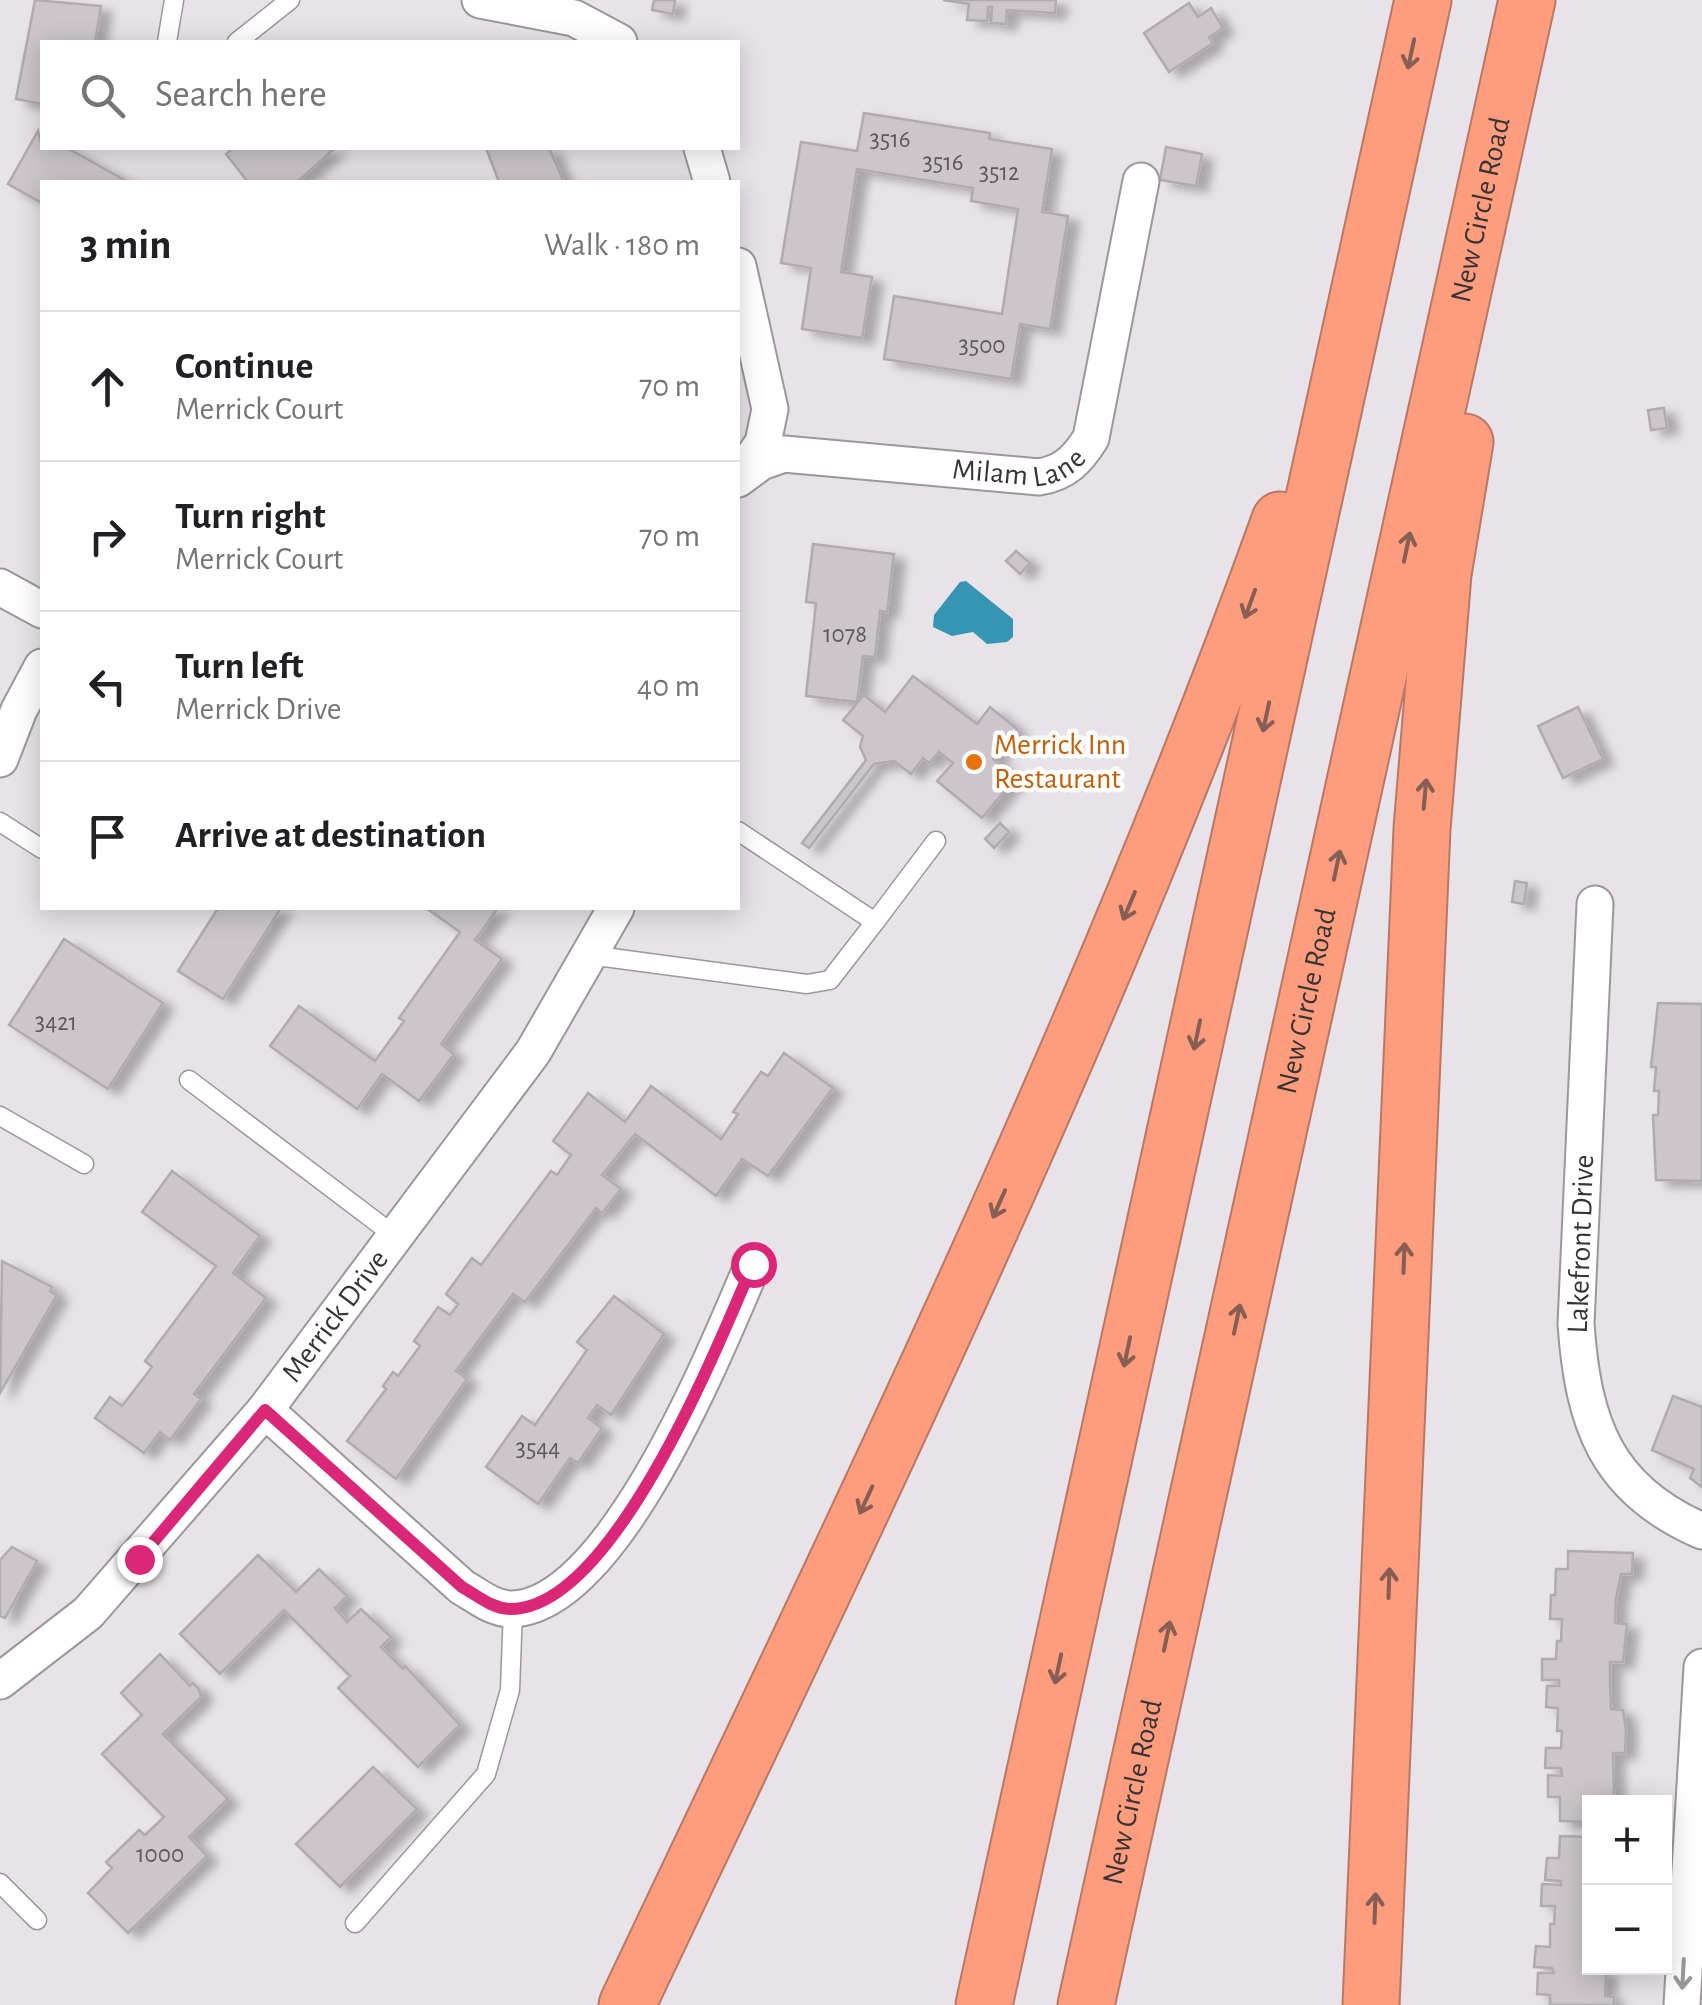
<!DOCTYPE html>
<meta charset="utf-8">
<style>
:root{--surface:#fff;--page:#f2f2f2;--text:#202124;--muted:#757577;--line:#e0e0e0}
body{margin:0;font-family:"Alegreya Sans",sans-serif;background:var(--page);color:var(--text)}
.controls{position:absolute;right:30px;bottom:30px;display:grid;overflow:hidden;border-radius:0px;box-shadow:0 5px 25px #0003}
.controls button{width:90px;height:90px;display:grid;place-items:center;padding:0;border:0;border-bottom:2px solid var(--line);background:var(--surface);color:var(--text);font:50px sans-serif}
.stop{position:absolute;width:30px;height:30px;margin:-22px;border:8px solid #db2777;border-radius:50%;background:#fff}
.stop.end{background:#db2777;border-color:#fff;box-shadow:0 2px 10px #0008}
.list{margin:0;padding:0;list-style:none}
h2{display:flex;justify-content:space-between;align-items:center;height:130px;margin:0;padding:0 40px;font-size:42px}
h2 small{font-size:32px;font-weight:400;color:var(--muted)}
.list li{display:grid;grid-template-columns:65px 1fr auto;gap:30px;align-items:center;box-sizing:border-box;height:150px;padding:0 40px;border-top:2px solid var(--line)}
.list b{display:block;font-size:38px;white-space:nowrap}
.list p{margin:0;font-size:32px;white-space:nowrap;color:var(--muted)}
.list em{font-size:32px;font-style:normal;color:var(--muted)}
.icon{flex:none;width:55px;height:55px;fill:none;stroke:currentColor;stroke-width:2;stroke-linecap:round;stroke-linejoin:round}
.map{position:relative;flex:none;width:1702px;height:2005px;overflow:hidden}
.search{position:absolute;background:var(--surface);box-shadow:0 5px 25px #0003;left:40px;top:40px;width:700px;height:110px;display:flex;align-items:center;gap:25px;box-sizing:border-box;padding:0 35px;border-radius:0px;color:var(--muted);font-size:38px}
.panel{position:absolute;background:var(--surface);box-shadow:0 5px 25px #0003;left:40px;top:180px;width:700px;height:730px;border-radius:0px}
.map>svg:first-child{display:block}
.water{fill:#3795b4}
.building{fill:#ccc6cb;stroke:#b0abb0;stroke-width:2.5;filter:url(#shadow)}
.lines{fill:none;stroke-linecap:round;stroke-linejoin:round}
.service-casing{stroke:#9c979b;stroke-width:21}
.minor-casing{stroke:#9c979b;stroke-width:39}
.motorway-casing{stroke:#b87865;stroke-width:59}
.service{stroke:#fff;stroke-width:18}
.minor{stroke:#fff;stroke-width:35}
.motorway{stroke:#fe9c7e;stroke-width:55}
.oneway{stroke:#865e53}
.oneway2{stroke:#9a9a9a}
.route{stroke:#db2777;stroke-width:12}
.food-dot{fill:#e8710a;stroke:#fff;stroke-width:4}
.labels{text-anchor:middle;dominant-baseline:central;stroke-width:9;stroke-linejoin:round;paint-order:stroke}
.number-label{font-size:25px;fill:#5c585b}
.street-label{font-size:30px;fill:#363436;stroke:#fff}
.food-label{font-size:30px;fill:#c56008;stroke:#fff;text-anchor:start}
</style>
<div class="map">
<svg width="1702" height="2005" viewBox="0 0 1702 2005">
<defs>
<filter id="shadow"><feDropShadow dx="11" dy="6" stdDeviation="5" flood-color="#0004"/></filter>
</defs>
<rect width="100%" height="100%" fill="#e8e3e8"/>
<path class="water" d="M966 581 1013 619V637L1007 642 987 644 973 632 952 636 933 627 934 615 960 582Z"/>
<path class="building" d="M35 0 101 6 95 42H42V104L16 99Z
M654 0H675L673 14 652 10Z
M943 0H1056L1055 13 1007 10 1006 24 991 23 992 7H988L987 21 967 20 969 4Z
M1189 3 1198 17 1211 8 1223 28 1209 37 1213 43 1169 72 1144 33Z
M864 113 990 133 989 139 1052 149 1042 212 1068 216 1050 329 1020 324 1011 379 884 359 894 296 1002 314 1018 209 971 201 973 188 857 169 841 272 872 277 862 338 802 329 811 268 781 263 801 142 857 151Z
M38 131 42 148H67L128 182H42V203L8 184Z
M1166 147 1202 154 1196 186 1160 180Z
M234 148H335L297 182H248L226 154Z
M486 148H549L564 182H499Z
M1664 408 1667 428 1651 430 1648 410Z
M813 544 894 554 887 612 880 611 875 657 863 656 857 702 806 696 816 603 806 602Z
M1016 551 1030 563 1020 574 1006 561Z
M913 676 977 724 990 707 1017 729 993 759 1016 777 982 818 937 781 953 763 939 752 929 763 923 758 911 774 894 761 874 764 809 848 802 843 866 760 860 747 863 736 843 720 864 695 885 712Z
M1578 707 1603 759 1563 778 1538 726Z
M1000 823 1009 832 994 848 985 839Z
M1515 881 1527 883 1524 904 1512 902Z
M218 908H281L223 999 178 971Z
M426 908H498L475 940 502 959 441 1044 454 1054 419 1101 382 1074 357 1109 270 1046 299 1006 375 1061 404 1021 399 1018 460 932Z
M64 939 163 1003 108 1089 9 1025Z
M1658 1003 1702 1004V1181L1656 1180 1653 1115H1658L1659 1091H1654L1656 1067H1651Z
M784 1053 833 1088 768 1176 742 1159 716 1196 635 1134 602 1175 621 1189 602 1213 596 1208 525 1302 513 1294 456 1371 467 1379 396 1479 347 1441 386 1389 383 1386 393 1372 398 1376 420 1346 414 1341 438 1307 450 1315 458 1304 446 1294 472 1258 481 1265 551 1171 557 1175 571 1155 553 1141 588 1093 625 1122 651 1086 721 1139 738 1114 733 1112 761 1072 768 1076Z
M172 1171 260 1236 233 1273 266 1298 194 1394 201 1399 170 1440 160 1432 144 1453 95 1418 110 1397 122 1406 152 1367 145 1361 216 1266 142 1212Z
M2 1261 52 1287 50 1291 57 1295 0 1393Z
M614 1296 664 1334 611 1415 597 1405 588 1418 602 1428 578 1463 570 1458 538 1504 486 1467 522 1416 535 1425 587 1350 577 1342Z
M1673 1396 1702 1407V1487L1690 1478 1694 1469 1652 1450Z
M12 1547 37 1561 5 1618 0 1616V1560Z
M1568 1551 1633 1553 1632 1574H1621L1616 1599 1615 1623 1627 1624 1623 1662H1610V1688L1611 1709 1623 1710 1626 1730 1625 1753H1613L1614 1799 1627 1802H1590V1822L1560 1821V1797H1548V1775L1562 1776 1561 1768H1545L1546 1748H1561L1562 1731H1557L1558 1708 1546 1707 1547 1686H1559V1680H1542V1659H1556L1557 1641H1561L1562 1619H1550L1551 1595H1555L1556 1569H1568Z
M258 1555 296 1592 319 1569 347 1596 335 1608 347 1622 361 1609 391 1637 381 1647 403 1669 405 1666 460 1725 418 1767 338 1688 350 1676 284 1610 220 1674 180 1634Z
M160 1654 190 1686 193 1683 199 1689 201 1697 163 1734 228 1799 189 1837 207 1856 128 1933 88 1893 112 1868 106 1862 139 1830 145 1835 164 1817 102 1754 142 1715 121 1693Z
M373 1767 417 1809 340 1887 296 1844Z
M1560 1836 1590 1837V1968L1606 1971 1605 1996 1614 1997V2005H1550V1995L1537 1994 1538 1973H1554L1552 1968 1534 1967 1536 1946 1550 1947V1924H1554L1555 1906H1541L1542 1884 1561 1885V1881L1545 1880 1547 1858H1559Z"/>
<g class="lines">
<g class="service-casing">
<path id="service" d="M167 42 174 0
M237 42 290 0
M0 822 42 849
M875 922 936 841
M589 955 807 984 830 980 875 922 738 831
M189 1080 395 1236
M0 1116 84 1164
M0 1883 37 1920
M355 1923 486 1774 510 1690 513 1609"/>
</g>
<g class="minor-casing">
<g id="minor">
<path d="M480 0 574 18 619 42"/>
<path d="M702 148 712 182"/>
<path d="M738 266 770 409 763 443 742 473"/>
<path id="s1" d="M738 479 761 462 784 454 1039 477C1065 473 1078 459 1091 438L1141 181"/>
<path d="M0 587 42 610"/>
<path d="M0 759 19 710 42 667"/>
<path d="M1595 904 1576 1324C1583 1422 1605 1489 1702 1531"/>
<path d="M265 1410 462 1587C478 1596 491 1608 510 1609 613 1610 718 1345 753 1264"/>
<path id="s2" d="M0 1681 88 1613 265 1410 533 1052 616 908"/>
<path d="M1682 2005 1702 1667"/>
</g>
</g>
<g class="motorway-casing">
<g id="motorway">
<path d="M627 2005C858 1517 1097 1029 1280 520"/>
<path d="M984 2005 1423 0"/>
<path id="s3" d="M1086 2005 1527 0"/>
<path d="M1371 2005 1422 829 1443 574 1465 442"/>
</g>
</g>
<use href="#service" class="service"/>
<use href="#minor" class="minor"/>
<use href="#motorway" class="motorway"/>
</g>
<defs><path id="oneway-shaft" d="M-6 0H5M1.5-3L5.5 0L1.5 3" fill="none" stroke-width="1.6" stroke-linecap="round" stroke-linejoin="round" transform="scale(2.5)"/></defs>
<g class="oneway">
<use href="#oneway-shaft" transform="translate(1411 54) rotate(102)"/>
<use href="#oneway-shaft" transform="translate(1407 547) rotate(-78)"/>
<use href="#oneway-shaft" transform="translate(1250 604) rotate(110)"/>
<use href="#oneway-shaft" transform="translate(1266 717) rotate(102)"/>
<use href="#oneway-shaft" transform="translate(1425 794) rotate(-85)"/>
<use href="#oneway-shaft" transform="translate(1337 865) rotate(-78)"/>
<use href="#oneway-shaft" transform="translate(1129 906) rotate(113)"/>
<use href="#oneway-shaft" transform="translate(1197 1035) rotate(102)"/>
<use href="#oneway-shaft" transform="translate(999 1204) rotate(114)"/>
<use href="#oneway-shaft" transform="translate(1404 1258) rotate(-88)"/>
<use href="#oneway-shaft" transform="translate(1237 1319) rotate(-78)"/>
<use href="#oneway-shaft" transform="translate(1127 1352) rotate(102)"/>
<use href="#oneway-shaft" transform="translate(866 1500) rotate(115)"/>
<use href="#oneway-shaft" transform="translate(1389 1583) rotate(-88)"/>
<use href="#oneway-shaft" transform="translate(1167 1636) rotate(-78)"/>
<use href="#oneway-shaft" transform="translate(1058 1669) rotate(102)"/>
<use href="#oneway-shaft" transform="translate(1375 1908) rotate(-88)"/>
</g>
<use class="oneway2" href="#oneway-shaft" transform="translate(1683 1974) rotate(93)"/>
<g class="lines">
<path class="route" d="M139 1559 265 1410 462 1587C478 1596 491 1608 510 1609 613 1610 718 1345 753 1264"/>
</g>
<circle class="food-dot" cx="974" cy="762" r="10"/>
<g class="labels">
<g class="number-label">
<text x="890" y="139">3516</text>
<text x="943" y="162">3516</text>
<text x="999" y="172">3512</text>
<text x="982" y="345">3500</text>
<text x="845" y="634">1078</text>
<text x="56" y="1022">3421</text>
<text x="538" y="1448">3544</text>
<text x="160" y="1854">1000</text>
</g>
<g class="street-label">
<text stroke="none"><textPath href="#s3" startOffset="1838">New Circle Road</textPath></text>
<text stroke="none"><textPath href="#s1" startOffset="290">Milam Lane</textPath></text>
<text stroke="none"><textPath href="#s3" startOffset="1028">New Circle Road</textPath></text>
<text transform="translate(1581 1244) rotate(-88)">Lakefront Drive</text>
<text stroke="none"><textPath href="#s2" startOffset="498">Merrick Drive</textPath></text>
<text stroke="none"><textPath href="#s3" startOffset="218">New Circle Road</textPath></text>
</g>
<g class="food-label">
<text x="994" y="745">Merrick Inn<tspan x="994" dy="34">Restaurant</tspan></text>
</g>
</g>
</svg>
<div class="controls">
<button>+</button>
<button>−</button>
</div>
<div class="stop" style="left:753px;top:1264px"></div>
<div class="stop end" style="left:139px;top:1559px"></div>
<div class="search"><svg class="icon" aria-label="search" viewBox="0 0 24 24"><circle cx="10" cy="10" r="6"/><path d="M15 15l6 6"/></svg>Search here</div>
<section class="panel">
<h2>3 min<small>Walk · 180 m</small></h2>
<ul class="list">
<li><svg class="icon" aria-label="ahead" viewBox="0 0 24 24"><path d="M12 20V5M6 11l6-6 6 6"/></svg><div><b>Continue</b><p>Merrick Court</p></div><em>70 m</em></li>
<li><svg class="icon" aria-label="right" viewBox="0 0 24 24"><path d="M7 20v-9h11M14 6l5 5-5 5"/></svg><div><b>Turn right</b><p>Merrick Court</p></div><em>70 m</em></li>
<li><svg class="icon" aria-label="left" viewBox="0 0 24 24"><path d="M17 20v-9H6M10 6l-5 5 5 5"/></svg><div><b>Turn left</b><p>Merrick Drive</p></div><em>40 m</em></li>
<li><svg class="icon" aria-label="arrive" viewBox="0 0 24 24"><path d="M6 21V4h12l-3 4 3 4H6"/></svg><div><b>Arrive at destination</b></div></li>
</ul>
</section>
</div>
